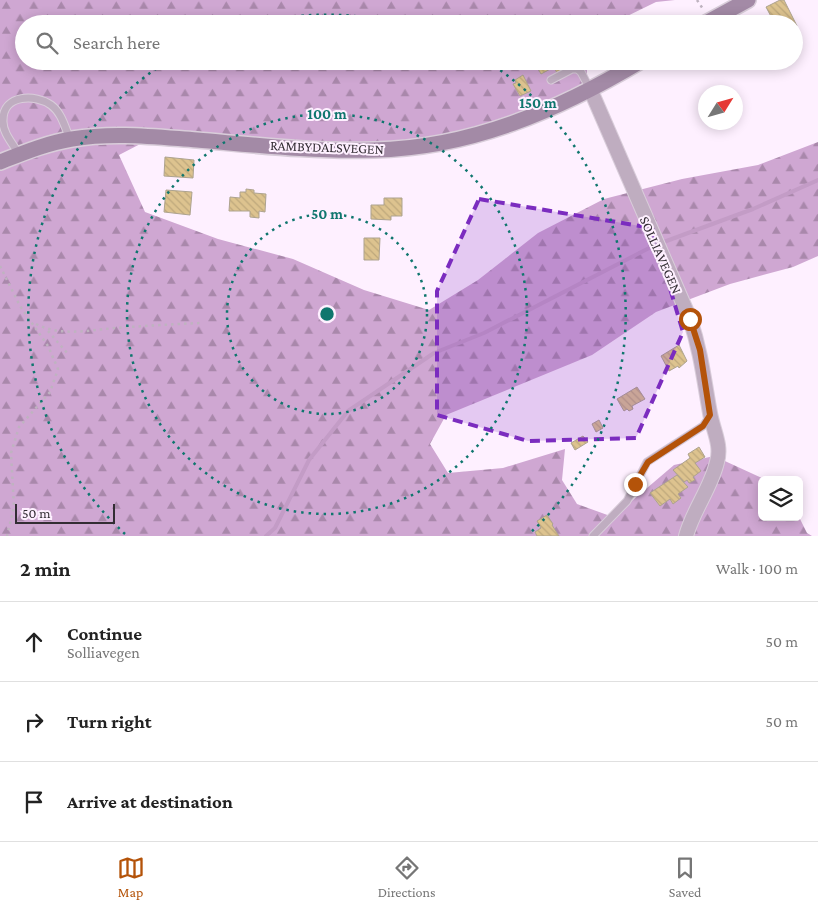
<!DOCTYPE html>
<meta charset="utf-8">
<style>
:root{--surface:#fff;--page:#f2f2f2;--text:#222;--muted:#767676;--line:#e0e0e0;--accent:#b45309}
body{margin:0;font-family:"Crimson Pro",serif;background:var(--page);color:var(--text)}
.controls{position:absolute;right:15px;bottom:15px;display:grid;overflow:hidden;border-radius:8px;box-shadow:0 2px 12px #0003}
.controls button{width:45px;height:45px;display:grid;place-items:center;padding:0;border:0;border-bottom:1px solid var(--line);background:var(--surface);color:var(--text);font:25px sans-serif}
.compass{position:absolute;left:698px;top:85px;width:45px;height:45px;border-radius:50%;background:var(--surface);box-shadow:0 2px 12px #0003;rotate:53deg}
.scale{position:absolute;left:15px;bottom:12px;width:100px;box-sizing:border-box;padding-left:5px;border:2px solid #332d34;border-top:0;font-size:14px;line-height:18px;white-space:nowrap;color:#332d34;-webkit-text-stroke:4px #fef0ff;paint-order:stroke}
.stop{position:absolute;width:15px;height:15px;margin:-11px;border:4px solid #b45309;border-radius:50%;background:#fff}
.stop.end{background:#b45309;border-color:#fff;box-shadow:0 1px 5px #0008}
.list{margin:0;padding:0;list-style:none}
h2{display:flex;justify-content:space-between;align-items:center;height:65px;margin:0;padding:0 20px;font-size:21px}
h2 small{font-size:16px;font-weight:400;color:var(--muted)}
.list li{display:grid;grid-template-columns:32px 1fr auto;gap:15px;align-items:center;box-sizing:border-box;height:80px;padding:0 20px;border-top:1px solid var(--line)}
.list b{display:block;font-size:19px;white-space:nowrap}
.list p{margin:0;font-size:16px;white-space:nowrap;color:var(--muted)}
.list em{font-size:16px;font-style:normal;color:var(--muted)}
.icon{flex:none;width:28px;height:28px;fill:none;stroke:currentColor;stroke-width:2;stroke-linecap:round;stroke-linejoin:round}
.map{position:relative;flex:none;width:818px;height:536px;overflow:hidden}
.search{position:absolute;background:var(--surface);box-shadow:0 2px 12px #0003;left:15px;right:15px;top:15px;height:55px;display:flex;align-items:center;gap:12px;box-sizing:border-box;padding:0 18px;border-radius:28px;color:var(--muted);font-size:19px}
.sheet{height:305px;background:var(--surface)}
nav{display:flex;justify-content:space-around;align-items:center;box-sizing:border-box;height:70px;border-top:1px solid var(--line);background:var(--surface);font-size:14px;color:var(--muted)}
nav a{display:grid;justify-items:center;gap:2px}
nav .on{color:var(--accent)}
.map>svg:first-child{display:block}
.forest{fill:url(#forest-firs)}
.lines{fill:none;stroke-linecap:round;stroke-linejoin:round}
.stream{stroke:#c39cc6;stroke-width:4}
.building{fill:url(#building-back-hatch);stroke:#ada38f}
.service-casing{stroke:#d9cdda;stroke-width:9}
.minor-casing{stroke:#d9cdda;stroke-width:16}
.secondary-casing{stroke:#d9cdda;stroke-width:18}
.path{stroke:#bfb3c0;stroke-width:2.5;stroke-dasharray:2.5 4;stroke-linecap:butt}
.service{stroke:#bfadc0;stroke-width:7}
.minor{stroke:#bfadc0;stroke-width:14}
.secondary{stroke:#a38aa6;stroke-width:15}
.route{stroke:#b45309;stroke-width:6}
.marked{fill:#7b2cbf;fill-opacity:0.2;stroke:#7b2cbf;stroke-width:4;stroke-dasharray:10 6;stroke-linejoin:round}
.ring{fill:none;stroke:#0f766e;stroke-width:2.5;stroke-dasharray:2.5 5}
.labels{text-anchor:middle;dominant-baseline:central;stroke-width:4;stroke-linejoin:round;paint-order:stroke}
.street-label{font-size:14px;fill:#332d34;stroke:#fef0ff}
.centre{fill:#0f766e;stroke:#fef0ff;stroke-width:2.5}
.ring-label{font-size:15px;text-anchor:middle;font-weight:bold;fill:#0f766e;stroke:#fef0ff;stroke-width:4;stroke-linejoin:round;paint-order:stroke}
</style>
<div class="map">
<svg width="818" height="536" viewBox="0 0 818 536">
<defs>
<pattern id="forest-firs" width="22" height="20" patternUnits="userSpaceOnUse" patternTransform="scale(1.25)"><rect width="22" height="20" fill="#cfa7d2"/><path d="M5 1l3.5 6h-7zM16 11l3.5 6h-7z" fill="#a988ab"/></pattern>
<pattern id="building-back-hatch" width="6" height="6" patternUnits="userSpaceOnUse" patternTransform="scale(1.25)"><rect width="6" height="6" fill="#ddc38f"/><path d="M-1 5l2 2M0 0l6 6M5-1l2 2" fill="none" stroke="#bea87c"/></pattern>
</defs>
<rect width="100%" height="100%" fill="#fef0ff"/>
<path class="forest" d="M0 0H675L656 2 611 24H24V61H587V80L531 119 456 140 378 144 146 141 119 155 145 212 218 239 293 259 364 290 429 310 478 280 538 233 604 199 682 179 758 165 818 142V256L793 267 730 284 656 312 592 355 446 415 430 444 448 473 503 468 565 449 562 480 577 504 613 517 674 465 714 456 766 480H762V517H799L807 533 812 536H0Z"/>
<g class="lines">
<path class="stream" d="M661 243 753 209 818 180
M266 536 275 528 309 460 348 411 434 353 484 333 655 245"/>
</g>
<path class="building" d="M780 0H784L797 26 794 27V24H775L766 7Z
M539 61H563L567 68 557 73 554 67 541 74 535 63Z
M523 75 531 91 520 96 513 84 516 83 515 80Z
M165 157 194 160 193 178 164 176Z
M246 189 254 190V193L266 194 265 212 259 211V218L250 217V211H229L230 197 240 198V192H246Z
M166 190 192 192 190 215 164 212Z
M384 198H402V216H391V220L371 219V205H384Z
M364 238H380L379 260H364Z
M679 345 687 361 679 368 678 366 669 371 661 356Z
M637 387 645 399 632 406 633 409 629 411 627 409 624 411 617 399Z
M599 420 603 428 596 432 592 424Z
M583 436 588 442 575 450 571 443Z
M699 447 705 457 695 463 701 471 693 477 695 480 689 483 687 480 684 482 673 470 690 458 688 454Z
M677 475 688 487 678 494 681 498 673 504 670 499 660 506 650 493Z
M547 515 553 524 552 525 559 536H537L535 532 541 528 537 521Z"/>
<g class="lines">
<g class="service-casing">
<path id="service" d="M551 80 572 69H577L581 72 591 91
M19 154C13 144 2 132 3 120 3 94 36 94 51 105 62 113 65 128 70 139
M593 536 627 501 647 462 703 426 710 416"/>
</g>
<g class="minor-casing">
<path id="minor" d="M591 91 690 319C701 352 704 380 710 413 713 430 722 445 717 462 711 488 693 510 686 536"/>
</g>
<g class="secondary-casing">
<path id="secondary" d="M704 24 748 0
M0 162C23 153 47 143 72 139 114 132 155 137 197 140 255 145 315 152 374 150 471 148 559 110 641 61"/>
</g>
<path class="path" d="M697 0 703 9
M0 266 20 306 48 346 58 369 50 392 19 427 11 453 14 507 7 536
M36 324C62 337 88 330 116 328 144 326 173 324 202 323
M48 331 68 354"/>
<use href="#service" class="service"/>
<use href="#minor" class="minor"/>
<use href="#secondary" class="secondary"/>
</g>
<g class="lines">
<path class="route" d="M635 484 648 462 703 426 710 415 700 350 690 319"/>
</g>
<path class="marked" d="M479 199 652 228 683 332 636 438 528 441 437 415V291Z"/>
<g class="ring">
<circle cx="327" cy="314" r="100"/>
<circle cx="327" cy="314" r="200"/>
<path d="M125 534A299 299 0 0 1 166 62M257 23A299 299 0 0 1 397 23M488 62A299 299 0 0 1 529 534"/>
</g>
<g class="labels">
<g class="street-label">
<text transform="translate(327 147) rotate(2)">RAMBYDALSVEGEN</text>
<text transform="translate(661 255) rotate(66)">SOLLIAVEGEN</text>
</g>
</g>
<circle cx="327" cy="314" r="8" class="centre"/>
<g class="ring-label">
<text x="538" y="108">150 m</text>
<text x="327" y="119">100 m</text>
<text x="327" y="219">50 m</text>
</g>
</svg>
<div class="controls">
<button><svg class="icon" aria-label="layers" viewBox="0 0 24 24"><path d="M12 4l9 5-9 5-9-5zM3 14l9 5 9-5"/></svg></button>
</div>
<svg class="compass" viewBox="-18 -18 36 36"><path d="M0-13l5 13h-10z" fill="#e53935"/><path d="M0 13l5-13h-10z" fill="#767676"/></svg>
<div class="scale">50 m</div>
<div class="stop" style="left:690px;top:319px"></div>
<div class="stop end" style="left:635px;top:484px"></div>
<div class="search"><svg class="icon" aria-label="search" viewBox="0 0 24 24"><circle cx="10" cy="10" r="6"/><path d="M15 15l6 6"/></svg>Search here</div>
</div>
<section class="sheet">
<h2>2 min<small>Walk · 100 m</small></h2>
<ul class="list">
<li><svg class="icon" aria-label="ahead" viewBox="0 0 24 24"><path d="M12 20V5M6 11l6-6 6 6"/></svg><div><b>Continue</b><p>Solliavegen</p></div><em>50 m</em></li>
<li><svg class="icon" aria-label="right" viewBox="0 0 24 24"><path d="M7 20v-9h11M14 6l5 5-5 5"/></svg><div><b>Turn right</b></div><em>50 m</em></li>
<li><svg class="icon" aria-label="arrive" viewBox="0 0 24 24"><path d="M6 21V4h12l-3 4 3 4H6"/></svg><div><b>Arrive at destination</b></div></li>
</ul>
</section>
<nav>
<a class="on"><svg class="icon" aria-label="map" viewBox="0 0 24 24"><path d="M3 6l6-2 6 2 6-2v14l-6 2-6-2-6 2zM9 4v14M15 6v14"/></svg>Map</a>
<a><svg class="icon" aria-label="directions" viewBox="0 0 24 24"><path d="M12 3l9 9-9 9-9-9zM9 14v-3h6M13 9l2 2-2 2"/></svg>Directions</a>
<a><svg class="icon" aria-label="saved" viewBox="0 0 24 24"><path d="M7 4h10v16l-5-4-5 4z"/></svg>Saved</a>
</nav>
